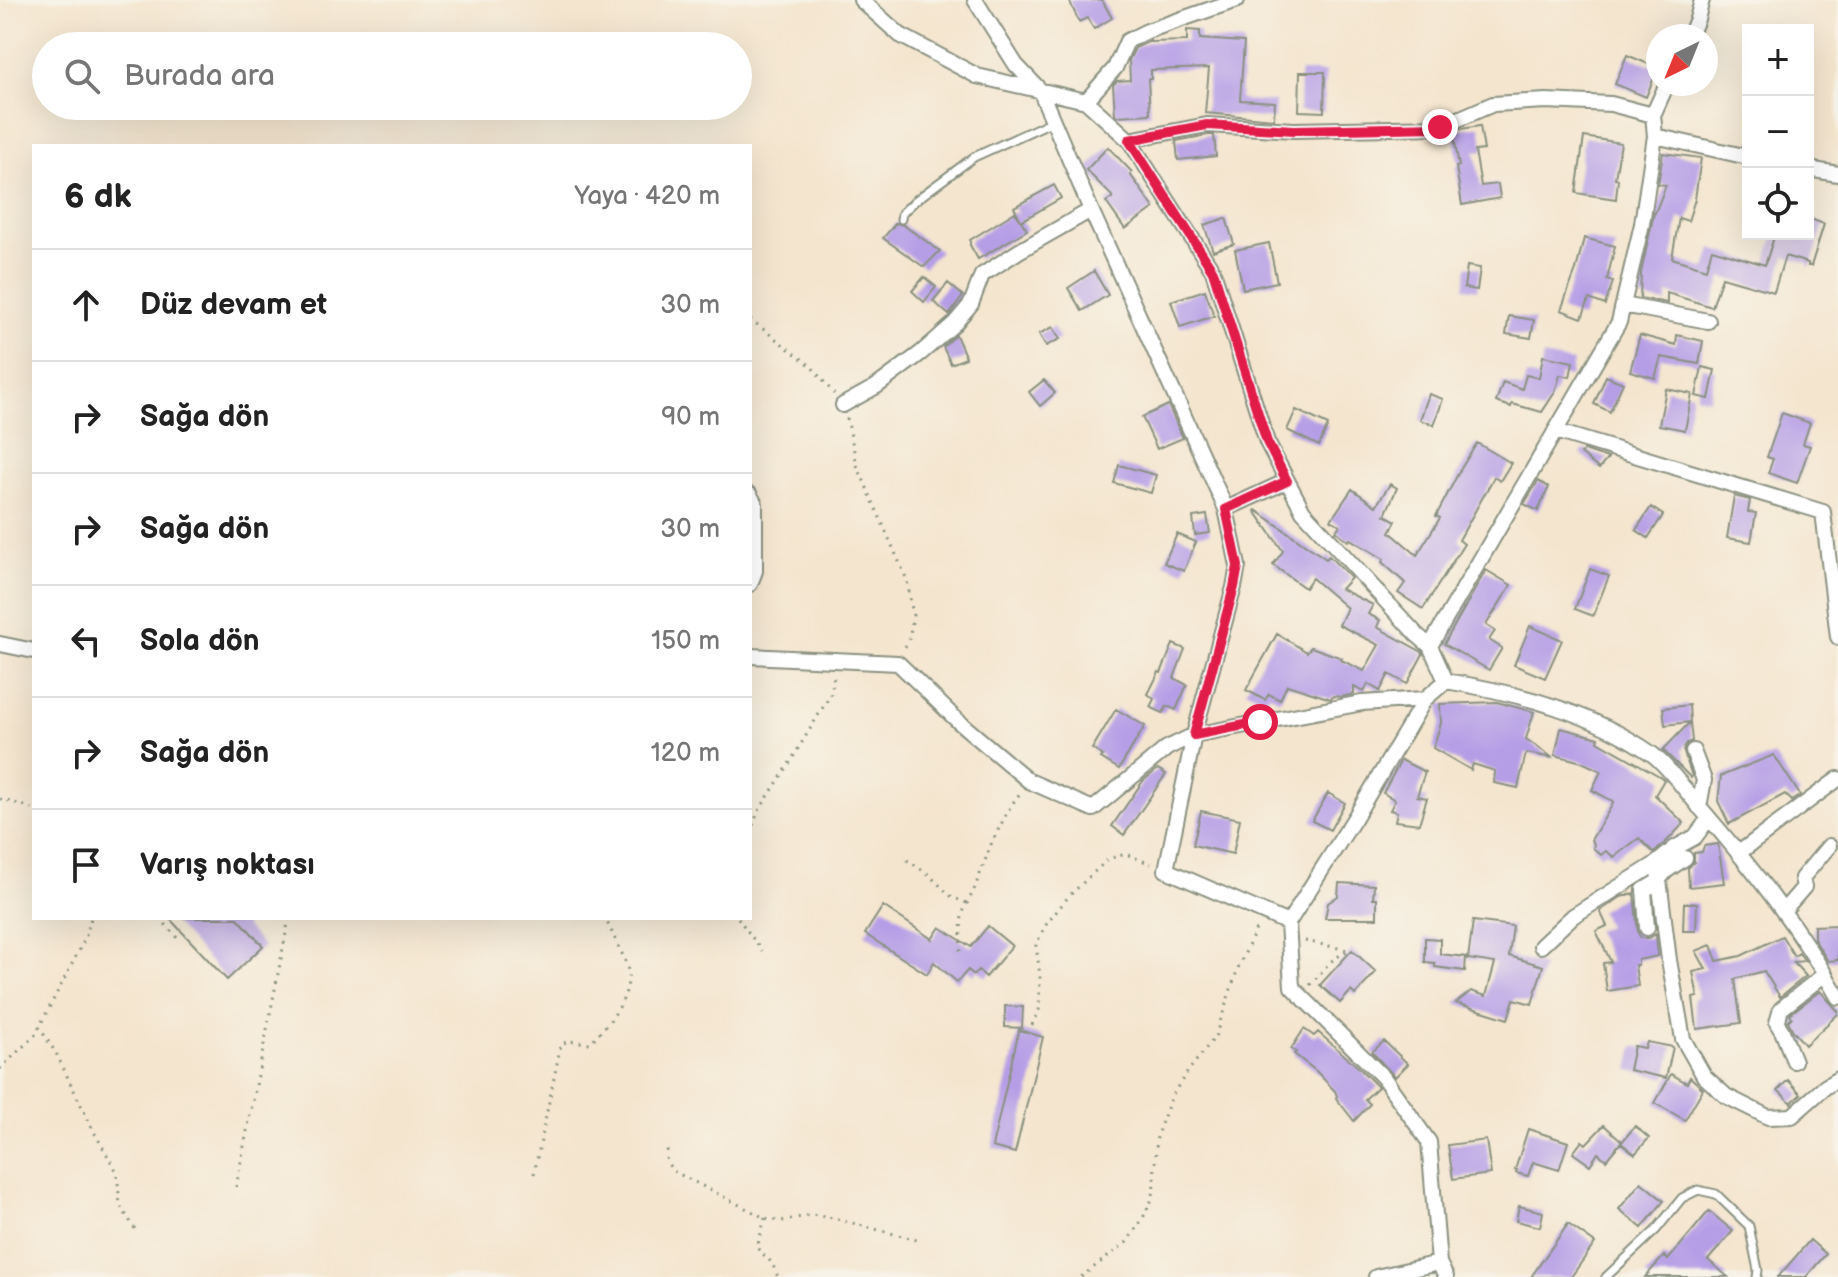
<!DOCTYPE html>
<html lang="tr">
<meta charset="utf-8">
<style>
:root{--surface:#fff;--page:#f2f2f2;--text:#222;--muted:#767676;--line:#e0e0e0}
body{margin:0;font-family:"Balsamiq Sans",sans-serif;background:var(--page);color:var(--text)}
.controls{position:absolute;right:24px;top:24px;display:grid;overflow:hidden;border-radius:0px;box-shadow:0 8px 32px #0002}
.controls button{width:72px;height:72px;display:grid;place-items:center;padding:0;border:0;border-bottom:2px solid var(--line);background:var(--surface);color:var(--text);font:40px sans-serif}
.compass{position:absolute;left:1646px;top:24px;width:72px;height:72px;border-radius:50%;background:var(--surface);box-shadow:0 8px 32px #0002;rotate:223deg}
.stop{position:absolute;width:24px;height:24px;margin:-18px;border:6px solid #e11d48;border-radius:50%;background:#fff}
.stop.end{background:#e11d48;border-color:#fff;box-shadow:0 2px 8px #0008}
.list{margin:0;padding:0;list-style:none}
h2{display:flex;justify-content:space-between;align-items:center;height:104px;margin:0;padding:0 32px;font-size:34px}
h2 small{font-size:26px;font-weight:400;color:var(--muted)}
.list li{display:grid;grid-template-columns:52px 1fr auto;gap:24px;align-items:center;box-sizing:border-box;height:112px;padding:0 32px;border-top:2px solid var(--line)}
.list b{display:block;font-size:30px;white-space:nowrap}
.list em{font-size:26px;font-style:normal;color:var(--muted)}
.icon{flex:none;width:44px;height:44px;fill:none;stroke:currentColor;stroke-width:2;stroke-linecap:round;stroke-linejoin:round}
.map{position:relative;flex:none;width:1838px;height:1277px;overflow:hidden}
.search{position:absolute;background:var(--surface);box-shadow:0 8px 32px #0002;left:32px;top:32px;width:720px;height:88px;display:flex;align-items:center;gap:20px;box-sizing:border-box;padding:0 28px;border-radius:44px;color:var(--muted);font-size:30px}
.panel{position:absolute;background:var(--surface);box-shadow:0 8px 32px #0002;left:32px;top:144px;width:720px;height:776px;border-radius:0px}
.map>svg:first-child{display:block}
.building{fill:#b69ee6}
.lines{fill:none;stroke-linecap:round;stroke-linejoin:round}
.lane-casing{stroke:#8a9181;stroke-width:11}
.street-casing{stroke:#8a9181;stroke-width:18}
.path{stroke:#8a9181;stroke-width:3;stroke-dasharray:2 6;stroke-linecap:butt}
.lane{stroke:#fff;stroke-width:7}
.street{stroke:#fff;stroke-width:14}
.route{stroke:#e11d48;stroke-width:10}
</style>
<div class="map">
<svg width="1838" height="1277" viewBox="0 0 1838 1277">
<rect width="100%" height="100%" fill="#f7f3e8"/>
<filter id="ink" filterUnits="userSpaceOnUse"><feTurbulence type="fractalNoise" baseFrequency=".0125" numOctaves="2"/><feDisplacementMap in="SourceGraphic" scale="16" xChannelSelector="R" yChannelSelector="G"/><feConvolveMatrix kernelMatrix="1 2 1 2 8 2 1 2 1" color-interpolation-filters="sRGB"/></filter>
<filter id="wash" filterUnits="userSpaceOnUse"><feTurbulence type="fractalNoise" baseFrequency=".006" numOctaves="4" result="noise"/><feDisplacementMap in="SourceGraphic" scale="32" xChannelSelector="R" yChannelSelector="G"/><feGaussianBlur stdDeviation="1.8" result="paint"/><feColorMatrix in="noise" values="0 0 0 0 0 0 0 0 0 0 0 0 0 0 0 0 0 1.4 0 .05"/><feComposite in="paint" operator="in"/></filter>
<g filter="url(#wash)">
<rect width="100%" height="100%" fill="#f4e5ce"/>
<g id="blocks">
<path class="building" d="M1069 0H1102L1112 18 1094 29 1087 18 1079 22Z
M1187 30 1200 31V39L1244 42 1240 100 1275 102 1274 119 1205 113 1209 68 1151 70V79H1148L1150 114 1117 116 1115 114 1113 85 1117 81 1130 80 1129 60 1135 48 1150 41V42L1187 41Z
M1627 55 1658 68 1646 97 1615 84Z
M1300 72H1325L1324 112 1299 111Z
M1480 126 1484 150 1475 151 1481 186 1498 184 1500 198 1462 205 1456 167 1459 166 1453 132 1461 129Z
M1208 135H1214L1216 156 1178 160 1176 141Z
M1584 137 1621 143 1615 178 1618 179 1616 199 1576 193Z
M1108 147 1132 172 1130 174 1154 208 1125 229 1106 202 1113 197 1086 170Z
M1663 153 1701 158 1695 199 1688 221 1679 218 1672 258 1706 269 1712 249 1765 265 1775 234H1808V218L1824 224 1811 266H1808V263L1785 256 1774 292 1722 277 1712 307 1667 293V303L1640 298 1641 273 1654 213H1655L1666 185 1658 184Z
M1054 185 1061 198 1021 221 1014 207Z
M1015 212 1027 230 978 259 970 245V240Z
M1226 218 1234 244 1213 251 1204 225Z
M896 223 903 225 940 251 924 267 883 238Z
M1584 238 1615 246 1607 280 1613 282 1605 305 1589 299 1582 318 1561 310 1576 270Z
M1269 243 1277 282 1243 289 1235 250Z
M1467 266 1480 268 1477 290 1464 288Z
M1094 271 1108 295 1082 311 1068 288Z
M924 277 936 287 924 302 912 291Z
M948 283 963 296 949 315 933 301Z
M1205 290 1214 316 1180 327 1171 301Z
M1509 316 1534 320 1531 338 1506 334Z
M1053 327 1060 339 1046 346 1039 334Z
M956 335 966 358 951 364 943 347Z
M1640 335 1676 345 1677 335 1703 341 1699 364 1661 357 1655 378 1630 371Z
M1543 356 1573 362 1570 377 1560 375 1555 392 1542 412 1512 404 1511 407 1496 402 1503 382 1522 389 1526 375 1539 378Z
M1702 367 1715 370 1709 399 1696 396Z
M1606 376 1623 383 1610 412 1594 404Z
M1044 380 1055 393 1040 406 1029 392Z
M1666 389 1692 394 1685 430 1659 425Z
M1429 394 1443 399 1434 425 1420 420Z
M1168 405 1183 438 1157 449 1142 417Z
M1296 410 1328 425 1319 446 1287 430Z
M1782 413 1810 423 1803 444 1810 446 1797 483 1768 473 1773 459 1767 457Z
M1477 443 1511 463 1500 481 1494 477 1459 540 1464 544 1423 609 1398 593 1405 583 1382 562 1384 559 1350 539 1348 541 1336 531 1340 525 1331 520 1352 489 1376 506 1390 484 1397 488 1385 515 1396 521 1390 532 1417 555 1440 518 1436 516 1460 470Z
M1584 450 1608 458 1599 469 1581 454Z
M1119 465 1156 475 1151 493 1114 483Z
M1538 481 1549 487 1538 511 1524 504Z
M1734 496 1750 500 1748 512 1756 513 1751 542 1727 538Z
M1651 507 1663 515 1648 538 1636 530Z
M1256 510 1326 559 1329 556 1351 578 1341 589 1373 605 1368 614 1380 620 1377 627 1422 652 1423 654 1407 684 1389 674 1380 691 1368 684 1364 692 1354 687V694L1341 697 1333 696 1331 699 1287 685 1280 700 1269 694 1265 700 1246 690 1277 634 1307 652 1311 647 1342 658 1341 660 1364 671 1379 645 1339 625 1347 608 1312 578 1305 588 1273 565 1283 551 1255 511Z
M1207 515 1210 533 1195 535 1193 517Z
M1177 534 1196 542 1184 571 1164 563Z
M1590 569 1609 576 1593 616 1575 609Z
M1486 570 1511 585 1486 625 1495 631 1489 640 1502 648 1489 670 1444 644Z
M1530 626 1562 640 1545 678 1514 665Z
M1173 644 1185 649 1174 678 1187 685 1176 710 1167 706 1163 713 1150 707 1154 699 1148 694 1159 672 1161 673Z
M1497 702 1534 712 1526 739 1553 758 1526 753 1518 788 1494 783 1495 771 1473 764 1471 770 1433 748 1441 723 1440 704Z
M1689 705 1690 722 1665 725 1663 708Z
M1116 709 1145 726 1119 769 1101 758 1103 756 1092 749Z
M1690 722 1692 741 1687 743 1683 750 1692 776 1691 778 1663 750Z
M1561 728 1599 738 1598 741 1661 777 1664 780 1655 795 1684 823 1668 840 1654 853 1639 838 1614 857 1606 851 1601 855 1593 848 1594 844 1591 840 1614 802 1592 790 1601 771 1582 762 1555 755Z
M1774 755 1800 795 1792 801 1785 794 1729 824 1718 801 1721 776Z
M1401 760 1425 772 1417 796 1427 798 1419 824 1395 821 1397 812 1390 810 1395 800 1383 793Z
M1158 769 1166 774 1124 835 1112 826 1143 781Z
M1328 793 1345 803 1330 830 1312 821Z
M1201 811 1240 819 1233 854 1193 845Z
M1718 844 1724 883 1689 887 1688 868 1694 862V853L1702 852 1704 846Z
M1339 883 1374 885 1373 898H1377V918H1325L1328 903 1338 896Z
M1634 893 1638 933 1641 938H1649L1656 934 1658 956 1638 960V965H1635L1638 986 1607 991 1603 963 1611 962 1596 931 1607 926 1600 911 1621 897Z
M1684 903H1697L1696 931H1683Z
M883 906 932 939 940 927 971 947 988 926 1012 946 986 977 978 970 974 975 968 970 957 982 934 962 927 974 865 934Z
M169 918H238L263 946 227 980Z
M1473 921 1513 926 1509 956 1543 966 1532 1004 1514 999 1508 1019 1456 1003 1471 991 1486 996 1495 963 1468 959Z
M1838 925V960L1828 961 1814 939V926Z
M1782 936 1794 956 1799 953 1805 961 1793 962 1806 976 1780 997 1764 971 1735 979 1741 1023 1697 1029 1693 998 1698 997 1693 972 1706 969 1696 951 1711 945 1717 961 1741 956Z
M1425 938 1440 939V954L1466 957 1465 971 1435 967V963L1425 962Z
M1352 950 1376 972 1355 995 1351 991 1340 1003 1320 985Z
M1820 991 1838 1011V1014L1805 1045 1793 1031 1788 1021 1792 1017 1790 1014Z
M1005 1006 1023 1007 1022 1028 1005 1027Z
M1304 1029 1314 1036 1318 1032 1358 1067 1378 1087 1365 1099 1370 1104 1354 1121 1336 1098 1337 1096 1335 1091 1316 1071 1294 1054 1296 1052 1291 1049Z
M1019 1030 1043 1037 1015 1153 992 1147Z
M1384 1041 1408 1064 1395 1077 1372 1052Z
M1647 1042 1673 1047 1666 1078 1629 1070 1634 1046 1645 1048Z
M1671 1074 1687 1083 1690 1077 1703 1089 1685 1120 1655 1103Z
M1788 1080 1801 1094 1791 1103 1778 1090Z
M1604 1125 1622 1141 1606 1160 1598 1153 1590 1165 1573 1153 1582 1141 1586 1144Z
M1635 1126 1649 1138 1635 1154 1621 1143Z
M1528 1129 1568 1142 1559 1170 1533 1162 1528 1176 1516 1173 1517 1170H1515Z
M1486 1140 1491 1174 1453 1179 1448 1145Z
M1641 1182 1664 1201 1642 1228 1619 1209Z
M1519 1206 1543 1212 1540 1227 1516 1221Z
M1709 1211 1733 1231 1708 1260 1728 1277H1645L1664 1256 1668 1260Z
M1568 1224 1595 1243 1571 1277H1531Z
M1810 1240 1826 1254 1806 1277H1778Z"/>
</g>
</g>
<g filter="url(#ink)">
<use href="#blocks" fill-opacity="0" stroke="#8a9181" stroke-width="2"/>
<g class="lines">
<g class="lane-casing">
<path id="lane" d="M901 219 902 213 916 200 974 157 1053 121
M1606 1277 1656 1230 1682 1198 1698 1190 1716 1194 1749 1226 1758 1270 1757 1277"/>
</g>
<g class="street-casing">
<path id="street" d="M861 0 900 35 977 76 1086 101 1129 140 1213 271 1267 442 1303 511 1417 635 1430 646 1446 681C1517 693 1592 712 1652 754 1667 765 1685 790 1697 804 1750 865 1799 927 1838 997
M975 0 1016 65 1040 90 1091 210 1226 509 1238 566 1234 587 1194 735 1166 870 1288 923
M1690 36 1697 19 1702 0
M1086 101 1115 68 1127 41 1147 31 1237 0
M1655 136 1748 157
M1129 140 1207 125 1294 130 1440 127 1493 104 1546 101 1611 104 1653 115
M1808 169 1838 174
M1623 305 1708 321
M843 405 877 386 921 353 955 323 971 304 982 275 1019 251 1091 210
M1555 431 1823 512 1838 637
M750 495 755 504V571L750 584
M1226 509 1287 481
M0 644 34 651
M1430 646 1619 322 1642 224 1655 136 1653 115 1667 84
M750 656 898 663 959 722 1029 781 1093 809 1167 748 1194 735 1362 703 1425 699
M1693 751 1704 780 1699 807
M1740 852 1838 779
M1657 863 1669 960 1683 1039 1704 1076 1726 1096 1768 1117 1792 1116 1825 1087 1838 1079
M1659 879 1666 871 1685 858
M1784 910 1804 887 1802 878 1829 846
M1647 928 1644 890 1659 881
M1541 946 1573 916 1657 863 1675 848 1695 837 1709 818
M1794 1061 1782 1031 1777 1023 1781 1009 1825 974
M1376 1277 1439 1263
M1446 1277 1439 1263 1429 1142 1383 1077 1292 987 1288 923 1354 819 1425 699 1446 681"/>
</g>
<path class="path" d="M750 319 811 366 834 394
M847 418 857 465 907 580 913 616 909 639 904 649
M34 723V748
M0 799 29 807 34 811
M750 833 758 812 786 769 831 694 834 676
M907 860 928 874 952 897 967 903
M160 918 179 940
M738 918 762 951
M1305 941 1348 950
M960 951 962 914 974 890 992 842 1010 807 1020 793
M1310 985 1330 962 1348 950
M1032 1025 1039 1010 1040 976 1036 945 1045 926 1068 897 1108 859 1126 854 1151 864
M39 1027 56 1053 94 1132 117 1172 120 1205 135 1229
M0 1069 35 1035 85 939 91 918
M667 1150 666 1162 675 1172 765 1218 782 1221 811 1215 833 1218 921 1241
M534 1174 561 1044 569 1041 590 1043C608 1024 631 1000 628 971 627 961 610 929 605 918
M236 1187 289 918
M765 1218 757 1248 772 1263 778 1277
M1081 1277 1127 1242 1142 1220 1153 1197 1157 1135 1172 1095 1189 1070 1215 1037 1238 968 1257 927"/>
<use href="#lane" class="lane"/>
<use href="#street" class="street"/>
</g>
</g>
<g class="lines" filter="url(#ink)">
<path class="route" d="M1260 722 1194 735 1234 587 1238 566 1226 509 1287 481 1267 442 1213 271 1129 140 1207 125 1294 130 1440 127"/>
</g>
</svg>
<div class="controls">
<button>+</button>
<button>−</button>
<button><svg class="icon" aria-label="locate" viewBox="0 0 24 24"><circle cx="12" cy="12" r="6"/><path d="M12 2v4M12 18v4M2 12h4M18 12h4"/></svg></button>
</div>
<svg class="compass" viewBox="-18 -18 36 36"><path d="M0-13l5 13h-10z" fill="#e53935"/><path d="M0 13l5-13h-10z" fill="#767676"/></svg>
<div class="stop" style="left:1260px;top:722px"></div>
<div class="stop end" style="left:1440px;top:127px"></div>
<div class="search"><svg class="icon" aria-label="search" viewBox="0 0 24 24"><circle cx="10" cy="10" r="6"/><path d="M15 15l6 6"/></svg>Burada ara</div>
<section class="panel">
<h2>6 dk<small>Yaya · 420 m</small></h2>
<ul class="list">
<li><svg class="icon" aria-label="ahead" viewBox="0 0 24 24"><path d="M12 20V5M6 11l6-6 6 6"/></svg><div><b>Düz devam et</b></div><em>30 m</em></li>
<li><svg class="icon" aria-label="right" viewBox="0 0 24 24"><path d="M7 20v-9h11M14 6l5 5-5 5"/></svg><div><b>Sağa dön</b></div><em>90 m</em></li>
<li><svg class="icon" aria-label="right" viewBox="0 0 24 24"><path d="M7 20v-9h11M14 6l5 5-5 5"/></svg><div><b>Sağa dön</b></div><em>30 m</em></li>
<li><svg class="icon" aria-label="left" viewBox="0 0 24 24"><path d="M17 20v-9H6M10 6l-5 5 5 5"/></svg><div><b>Sola dön</b></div><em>150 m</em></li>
<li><svg class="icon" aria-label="right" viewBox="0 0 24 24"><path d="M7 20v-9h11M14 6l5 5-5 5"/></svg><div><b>Sağa dön</b></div><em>120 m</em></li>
<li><svg class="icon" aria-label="arrive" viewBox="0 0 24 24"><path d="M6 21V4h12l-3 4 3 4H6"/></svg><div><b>Varış noktası</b></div></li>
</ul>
</section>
</div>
